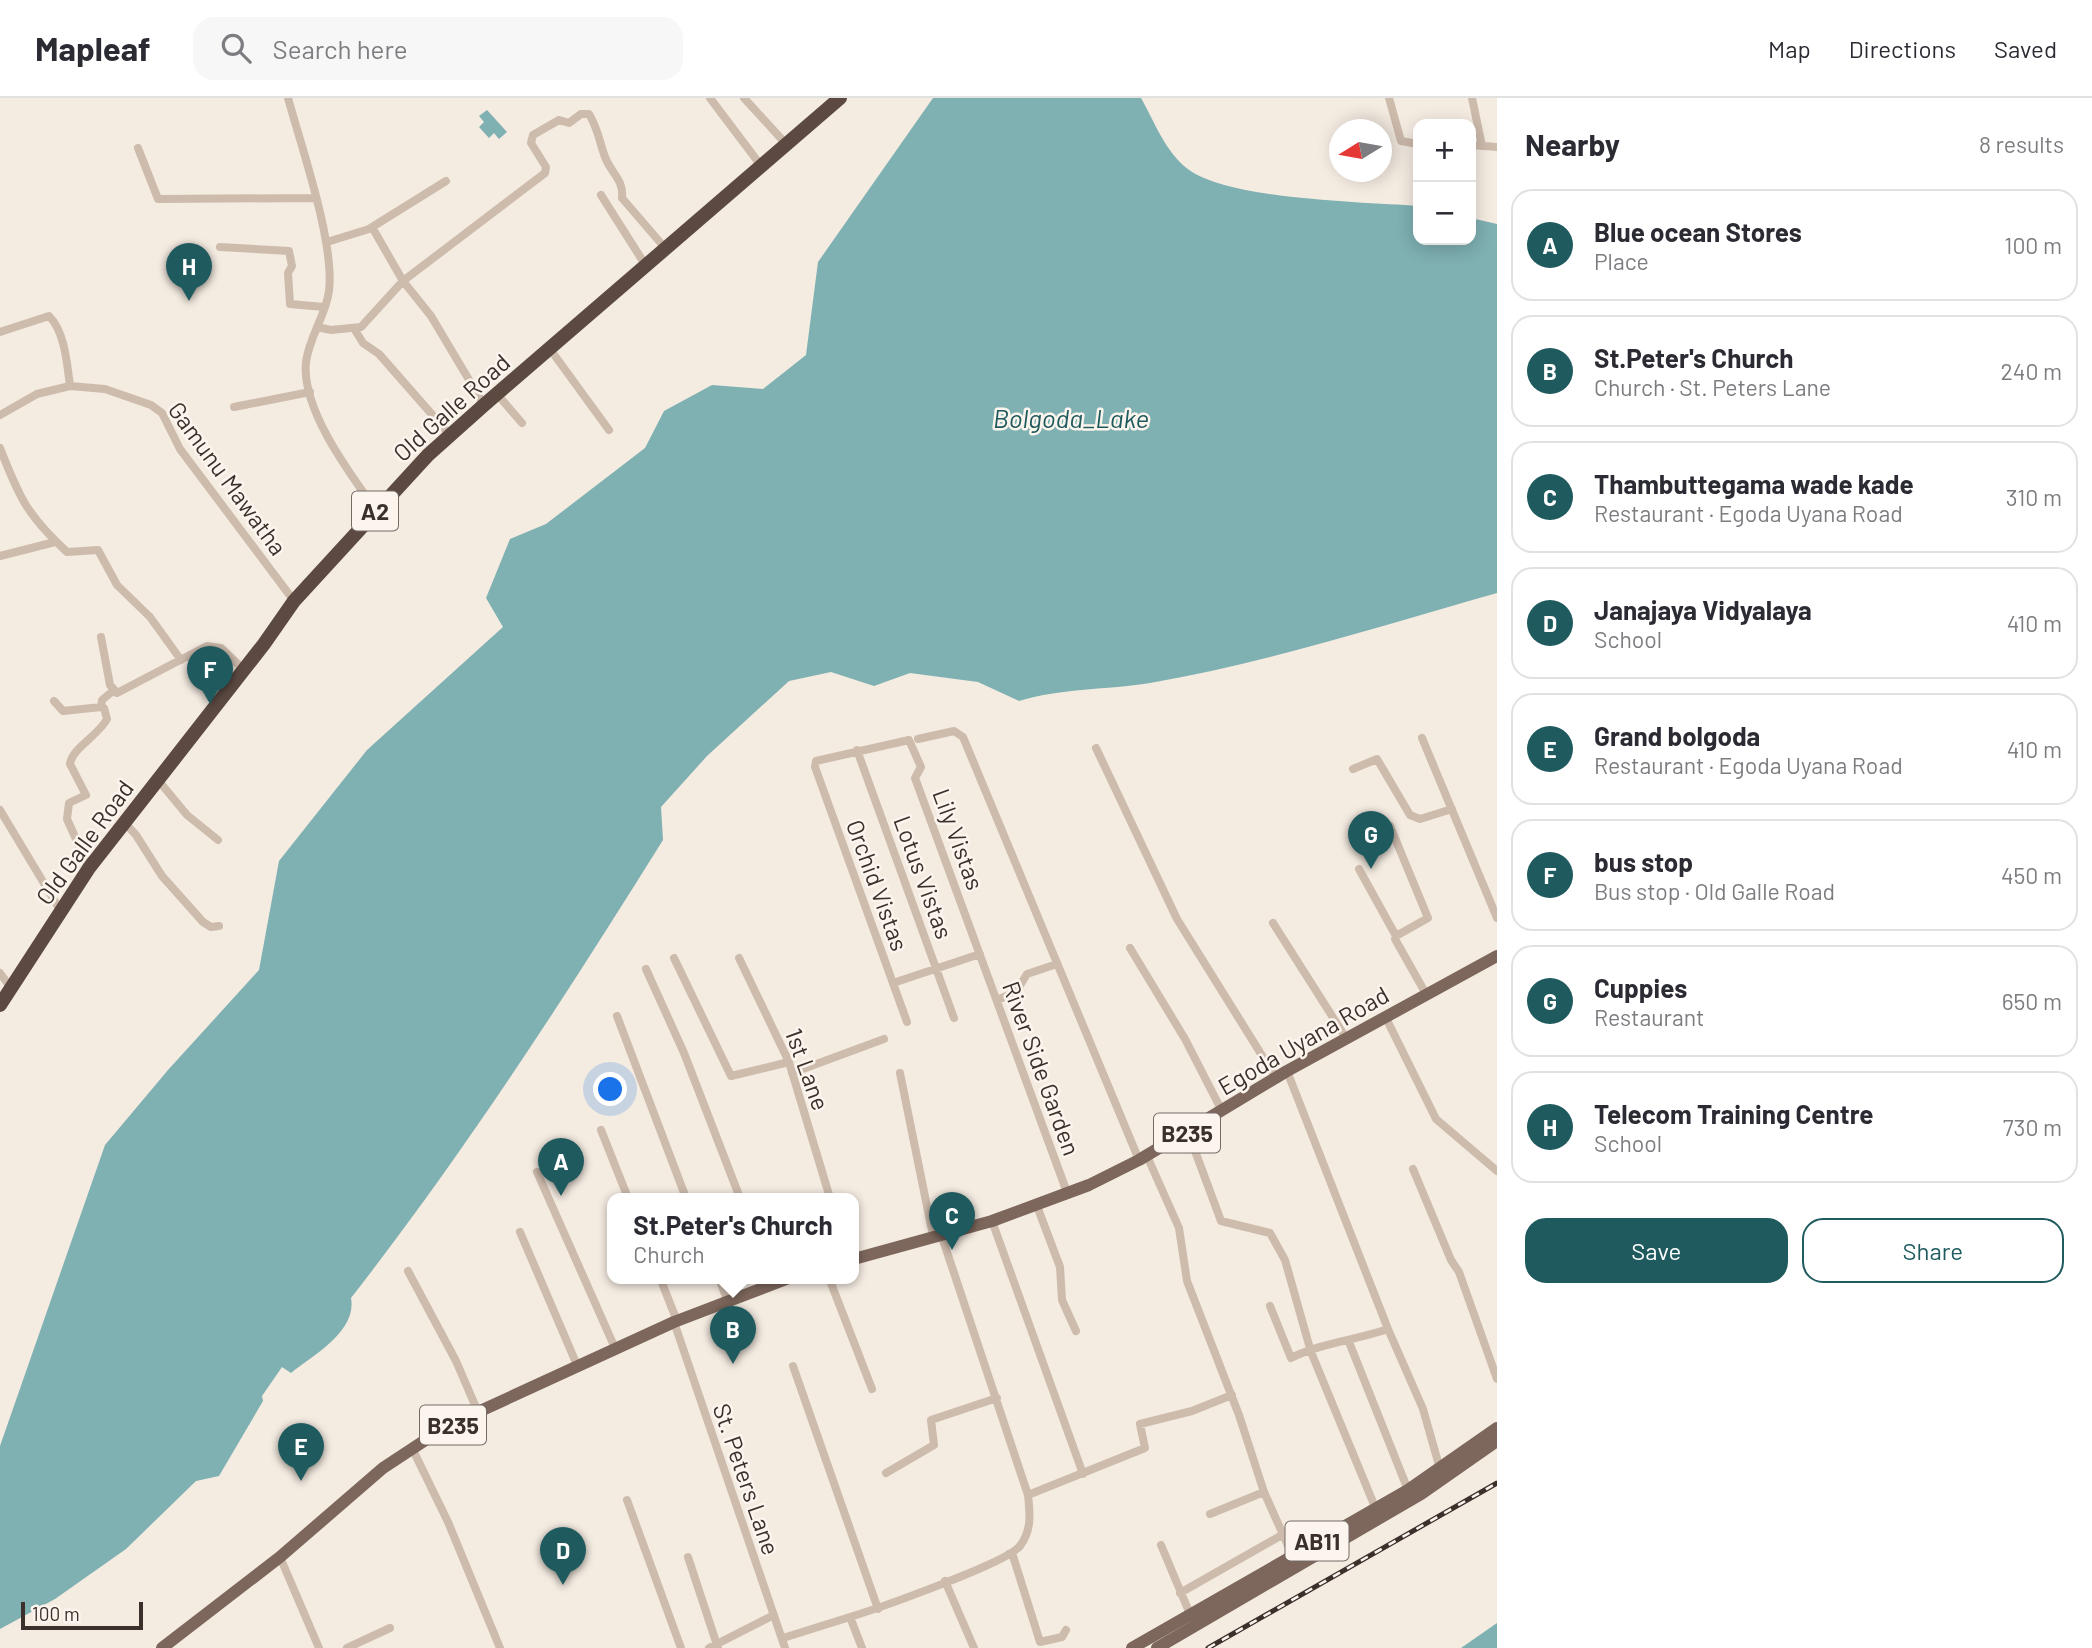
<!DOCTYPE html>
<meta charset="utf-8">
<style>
:root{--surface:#fff;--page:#f7f7f7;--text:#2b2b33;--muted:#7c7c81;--line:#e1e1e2;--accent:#1f5a5e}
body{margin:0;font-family:Barlow,sans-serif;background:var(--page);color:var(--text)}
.controls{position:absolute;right:21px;top:21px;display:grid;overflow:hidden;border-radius:14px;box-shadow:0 4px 18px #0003}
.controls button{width:63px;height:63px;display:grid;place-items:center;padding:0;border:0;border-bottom:2px solid var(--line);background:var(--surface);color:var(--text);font:35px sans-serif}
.compass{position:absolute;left:1329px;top:21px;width:63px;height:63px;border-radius:50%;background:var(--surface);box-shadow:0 4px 18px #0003;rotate:259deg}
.scale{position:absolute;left:21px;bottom:18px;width:122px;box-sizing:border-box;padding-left:7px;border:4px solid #3b302b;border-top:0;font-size:19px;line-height:24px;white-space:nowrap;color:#3b302b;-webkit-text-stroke:5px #fbf5ee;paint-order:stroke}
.you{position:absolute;left:611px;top:992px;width:24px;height:24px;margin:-18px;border:5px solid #fff;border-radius:50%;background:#1a73e8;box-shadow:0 0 0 10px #1a73e833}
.badge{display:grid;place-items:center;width:46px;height:46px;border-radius:50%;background:var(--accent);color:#fff;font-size:23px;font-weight:700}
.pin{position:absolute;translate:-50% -58px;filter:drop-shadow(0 2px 4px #0008)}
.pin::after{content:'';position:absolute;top:37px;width:24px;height:21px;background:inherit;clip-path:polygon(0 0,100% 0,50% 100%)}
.popup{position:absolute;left:607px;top:1095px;width:252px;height:91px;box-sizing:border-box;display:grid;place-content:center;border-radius:14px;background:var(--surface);filter:drop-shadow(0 2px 5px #0005);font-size:23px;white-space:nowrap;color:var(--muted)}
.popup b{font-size:26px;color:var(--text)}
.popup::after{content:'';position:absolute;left:50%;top:100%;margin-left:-14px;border:14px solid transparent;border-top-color:var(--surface)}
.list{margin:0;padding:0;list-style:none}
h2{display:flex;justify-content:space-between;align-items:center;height:91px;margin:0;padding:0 28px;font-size:30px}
h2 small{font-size:23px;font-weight:400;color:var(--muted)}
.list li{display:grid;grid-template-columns:46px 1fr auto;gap:21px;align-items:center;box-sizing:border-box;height:112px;margin:0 14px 14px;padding:0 14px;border:2px solid var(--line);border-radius:21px}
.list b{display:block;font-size:26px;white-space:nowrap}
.list p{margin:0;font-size:23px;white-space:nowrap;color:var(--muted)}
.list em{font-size:23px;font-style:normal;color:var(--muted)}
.actions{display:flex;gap:14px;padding:21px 28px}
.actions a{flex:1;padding:16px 0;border:2px solid var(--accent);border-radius:21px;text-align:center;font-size:24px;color:var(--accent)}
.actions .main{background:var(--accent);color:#fff}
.icon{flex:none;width:38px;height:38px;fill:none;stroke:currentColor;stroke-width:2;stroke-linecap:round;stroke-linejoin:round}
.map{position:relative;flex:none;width:1497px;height:1550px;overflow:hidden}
header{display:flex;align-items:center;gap:42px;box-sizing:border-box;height:98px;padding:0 35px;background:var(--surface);border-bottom:2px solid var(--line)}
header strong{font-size:33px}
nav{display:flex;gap:38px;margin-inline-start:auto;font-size:24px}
.search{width:490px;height:63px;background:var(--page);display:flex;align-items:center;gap:18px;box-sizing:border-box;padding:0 24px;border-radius:21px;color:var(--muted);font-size:26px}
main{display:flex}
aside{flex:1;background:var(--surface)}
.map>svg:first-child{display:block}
.water{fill:#7fb0b2}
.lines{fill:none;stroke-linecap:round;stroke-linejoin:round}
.street{stroke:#cdbbac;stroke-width:8}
.primary{stroke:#7d675c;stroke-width:12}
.highway{stroke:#5c4a42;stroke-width:14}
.rail-casing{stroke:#3b302b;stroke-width:5}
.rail{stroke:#fbf5ee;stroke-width:2.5;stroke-dasharray:8;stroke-linecap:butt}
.labels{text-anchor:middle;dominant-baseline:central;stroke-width:5;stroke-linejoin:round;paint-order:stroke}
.shield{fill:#fbf5ee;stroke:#756b66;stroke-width:2}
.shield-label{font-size:23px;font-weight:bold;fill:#3b302b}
.street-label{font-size:24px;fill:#3b302b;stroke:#fbf5ee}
.water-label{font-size:26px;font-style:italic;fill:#1f5a5e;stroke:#fbf5ee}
</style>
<header>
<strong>Mapleaf</strong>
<div class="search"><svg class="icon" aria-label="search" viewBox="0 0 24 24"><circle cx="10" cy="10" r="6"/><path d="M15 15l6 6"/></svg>Search here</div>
<nav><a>Map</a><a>Directions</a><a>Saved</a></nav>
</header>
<main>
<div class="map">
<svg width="1497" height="1550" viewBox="0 0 1497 1550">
<rect width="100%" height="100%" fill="#f4ebe1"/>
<path class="water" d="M933 0H1141C1154 23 1164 50 1184 68 1221 102 1364 104 1418 108V142H1471V120L1497 126V495C1383 527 1267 565 1150 585 1106 592 1062 590 1019 603L978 584 910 575 874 588 831 574 789 583 707 658 661 709 663 742C565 899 465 1054 351 1200 357 1234 313 1257 291 1275L282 1269 262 1298 263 1303 219 1378 196 1383 126 1451 55 1501 0 1531V1348L105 1047 168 972 259 872 279 763 367 652 503 529 486 500 510 441 546 426 645 350 664 313 712 287 763 291 806 257 818 164Z
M487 12 507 34 499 41 494 35 489 40 479 29 484 24 479 18Z
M1497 1525V1550H1461Z"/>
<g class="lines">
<path class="street" d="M288 0C301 48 335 145 329 193 326 217 309 239 306 264 301 311 350 376 376 412
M710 0 762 69
M744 0 787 47
M1389 0 1401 43 1418 46
M1472 0 1482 48
M1471 47 1497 49
M138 50 158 101 314 100
M601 97 646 168
M372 129 403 183 431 218 484 307
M327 144 369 131 446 83
M220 149 289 153 292 168 288 175 290 206 324 209
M317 229 331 232 361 229 403 183 545 75 546 69 531 45 533 37 559 22 569 25 581 16H589C599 33 599 43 605 59 611 75 624 82 622 100L665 150
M355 232 363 245 379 256 450 337
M0 234 49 218C65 234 67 266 70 288
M550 251 609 332
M497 296 522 325
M234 309 310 294
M0 317 37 296 70 288 105 291 151 307 162 315 180 351 294 503
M0 350C19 399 27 417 67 454L98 452 117 487 150 519 181 562
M0 458 55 444
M101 539 110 587 117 595 207 548 221 550 244 572
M54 603 63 613 101 609 104 610 107 621C98 638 72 650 70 666L86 697 69 705 67 721 89 770
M101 609 102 602 113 593
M1422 640 1497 820
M918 641 954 633 963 639 1139 1062
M1096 650 1177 821 1276 980
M857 652 954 920
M1353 671 1377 661 1410 717 1420 721 1452 711
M158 682 187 717 218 742
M0 712 60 812
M124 724 136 737 162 778 203 824 211 829 219 828
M1390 728 1428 820 1396 838 1395 841 1426 896
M1359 771 1396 838
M1273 825 1346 940
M1130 850 1185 941 1222 1013
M674 860 731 978 789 964
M739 860 789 964 830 1100
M646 871 684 955 740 1100
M0 875 11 890
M893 885 980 856
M997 902 1016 894 1027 876 1057 866
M617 918 686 1100
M1385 918 1436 1021 1497 1073
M907 924 815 669 816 663 909 642 921 669 915 680 1068 1097
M1287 973 1388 1231 1423 1311 1440 1371
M792 975 884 941
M900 975 933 1138
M601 1032 628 1100
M1188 1034 1221 1123 1270 1135 1285 1162 1311 1254 1375 1409
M1147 1058 1179 1130 1187 1183 1239 1317 1264 1394 1294 1461
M1413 1071 1451 1162 1459 1174 1497 1281
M537 1074 615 1250
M1037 1108 1060 1169 1062 1202 1076 1233
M992 1123 1083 1376
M520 1134 577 1267
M941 1136 1028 1397
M408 1173 456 1263 478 1314
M660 1180 677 1223
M719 1180 728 1204
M829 1180 872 1291
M1270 1208 1291 1260C1321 1245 1356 1242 1388 1231
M674 1224 785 1550
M1349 1244 1408 1392
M793 1268 878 1511
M412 1350 448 1424 500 1550
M886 1375 934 1347 931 1322 997 1300
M627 1402 681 1550
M1210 1416 1264 1394
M1161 1447 1190 1516
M1009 1456 1013 1458 1040 1544 1062 1539 1066 1532
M280 1459 319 1550
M688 1459 718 1550
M945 1483 974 1550
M1180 1495 1282 1437
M783 1540 850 1519
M347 1550 390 1530
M709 1550 774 1517
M862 1550 850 1519C876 1511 1007 1465 1020 1448 1032 1432 1030 1416 1028 1397L1145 1350 1140 1326 1192 1313 1232 1297"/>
<path class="primary" d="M854 1161 992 1123 1089 1087 1139 1062 1287 973 1497 858
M162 1550 280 1459 383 1370 427 1341 478 1314 674 1224 789 1180
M1132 1550 1408 1392 1497 1330
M1157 1550 1421 1396 1497 1343"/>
<path class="highway" d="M0 907 89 770 264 546 294 503 428 357 484 307 840 0"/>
<g class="rail-casing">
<path id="rail" d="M1208 1550 1497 1385"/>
</g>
<use href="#rail" class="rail"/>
</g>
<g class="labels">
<g class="shield">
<rect x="352" y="393.5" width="46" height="39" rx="5"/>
<rect x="1154" y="1015.5" width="66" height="39" rx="5"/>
<rect x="420" y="1307.5" width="66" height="39" rx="5"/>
<rect x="1285.5" y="1423.5" width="63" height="39" rx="5"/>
</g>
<g class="shield-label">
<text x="375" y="413">A2</text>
<text x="1187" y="1035">B235</text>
<text x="453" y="1327">B235</text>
<text x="1317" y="1443">AB11</text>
</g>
<g class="street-label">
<text transform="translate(451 309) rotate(-42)">Old Galle Road</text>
<text transform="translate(228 380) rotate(54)">Gamunu Mawatha</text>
<text transform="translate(959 741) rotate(70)">Lily Vistas</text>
<text transform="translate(84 744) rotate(-54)">Old Galle Road</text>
<text transform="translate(924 779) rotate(70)">Lotus Vistas</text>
<text transform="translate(878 787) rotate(70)">Orchid Vistas</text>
<text transform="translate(1303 942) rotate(-30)">Egoda Uyana Road</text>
<text transform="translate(1042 970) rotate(70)">River Side Garden</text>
<text transform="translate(808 971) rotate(70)">1st Lane</text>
<text transform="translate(747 1381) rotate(71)">St. Peters Lane</text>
</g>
<g class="water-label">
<text x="1071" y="319">Bolgoda_Lake</text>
</g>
</g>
</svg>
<div class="controls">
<button>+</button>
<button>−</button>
</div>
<svg class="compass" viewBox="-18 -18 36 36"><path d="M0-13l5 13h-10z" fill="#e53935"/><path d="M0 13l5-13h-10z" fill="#7c7c81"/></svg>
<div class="scale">100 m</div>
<div class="you"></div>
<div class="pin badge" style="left:561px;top:1098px">A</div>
<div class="pin badge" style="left:733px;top:1266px">B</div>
<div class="popup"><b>St.Peter's Church</b>Church</div>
<div class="pin badge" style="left:952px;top:1152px">C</div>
<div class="pin badge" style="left:563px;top:1487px">D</div>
<div class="pin badge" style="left:301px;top:1383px">E</div>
<div class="pin badge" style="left:210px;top:606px">F</div>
<div class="pin badge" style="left:1371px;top:771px">G</div>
<div class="pin badge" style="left:189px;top:203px">H</div>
</div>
<aside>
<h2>Nearby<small>8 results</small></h2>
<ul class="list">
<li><span class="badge">A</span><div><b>Blue ocean Stores</b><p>Place</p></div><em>100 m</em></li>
<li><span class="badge">B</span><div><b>St.Peter's Church</b><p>Church · St. Peters Lane</p></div><em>240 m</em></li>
<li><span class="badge">C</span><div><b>Thambuttegama wade kade</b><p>Restaurant · Egoda Uyana Road</p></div><em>310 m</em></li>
<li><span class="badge">D</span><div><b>Janajaya Vidyalaya</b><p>School</p></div><em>410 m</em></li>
<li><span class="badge">E</span><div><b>Grand bolgoda</b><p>Restaurant · Egoda Uyana Road</p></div><em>410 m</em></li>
<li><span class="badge">F</span><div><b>bus stop</b><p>Bus stop · Old Galle Road</p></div><em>450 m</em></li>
<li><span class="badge">G</span><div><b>Cuppies</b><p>Restaurant</p></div><em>650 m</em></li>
<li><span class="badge">H</span><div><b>Telecom Training Centre</b><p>School</p></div><em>730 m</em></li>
</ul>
<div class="actions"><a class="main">Save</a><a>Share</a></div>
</aside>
</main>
